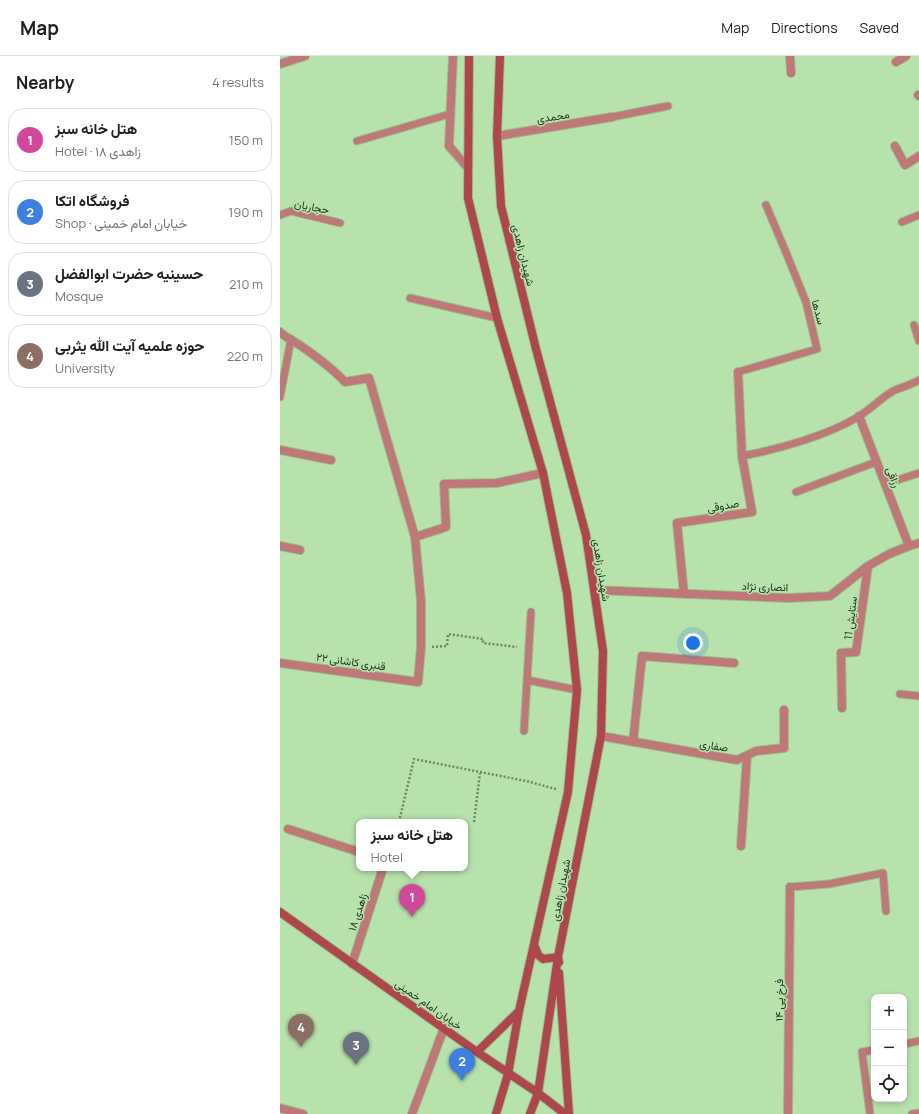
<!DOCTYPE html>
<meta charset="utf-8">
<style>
:root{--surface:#fff;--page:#f6f6f6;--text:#202124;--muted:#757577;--line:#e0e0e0;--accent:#ea580c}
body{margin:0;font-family:Manrope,Vazirmatn,sans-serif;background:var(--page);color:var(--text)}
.controls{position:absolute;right:12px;bottom:12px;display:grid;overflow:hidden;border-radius:8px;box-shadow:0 2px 6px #0003}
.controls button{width:36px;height:36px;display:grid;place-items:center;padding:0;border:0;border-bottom:1px solid var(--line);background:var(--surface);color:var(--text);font:20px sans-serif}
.you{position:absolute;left:413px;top:587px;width:14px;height:14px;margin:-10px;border:3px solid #fff;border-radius:50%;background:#1a73e8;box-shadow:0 0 0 6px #1a73e833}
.badge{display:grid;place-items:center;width:26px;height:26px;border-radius:50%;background:var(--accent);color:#fff;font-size:13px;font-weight:700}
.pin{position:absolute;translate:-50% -33px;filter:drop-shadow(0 1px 2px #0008)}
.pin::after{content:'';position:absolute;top:21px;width:14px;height:12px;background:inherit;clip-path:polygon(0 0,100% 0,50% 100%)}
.popup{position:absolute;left:76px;top:763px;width:112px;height:52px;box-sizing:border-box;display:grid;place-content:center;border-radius:8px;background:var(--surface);filter:drop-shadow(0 1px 3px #0005);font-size:13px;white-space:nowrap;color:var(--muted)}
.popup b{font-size:15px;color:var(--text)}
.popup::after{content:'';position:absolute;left:50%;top:100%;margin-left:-8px;border:8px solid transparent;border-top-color:var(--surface)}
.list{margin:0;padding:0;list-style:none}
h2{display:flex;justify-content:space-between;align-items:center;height:52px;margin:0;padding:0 16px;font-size:17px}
h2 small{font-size:13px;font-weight:400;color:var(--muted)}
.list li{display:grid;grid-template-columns:26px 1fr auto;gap:12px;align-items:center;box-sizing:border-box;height:64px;margin:0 8px 8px;padding:0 8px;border:1px solid var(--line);border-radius:16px}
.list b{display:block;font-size:15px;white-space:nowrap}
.list p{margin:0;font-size:13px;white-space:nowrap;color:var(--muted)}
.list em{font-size:13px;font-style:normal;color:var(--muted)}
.icon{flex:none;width:22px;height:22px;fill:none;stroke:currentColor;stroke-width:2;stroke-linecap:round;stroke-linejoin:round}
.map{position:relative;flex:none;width:639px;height:1058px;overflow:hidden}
header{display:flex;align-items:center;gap:24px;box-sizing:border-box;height:56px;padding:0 20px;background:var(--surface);border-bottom:1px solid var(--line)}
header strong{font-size:19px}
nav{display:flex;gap:22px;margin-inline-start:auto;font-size:14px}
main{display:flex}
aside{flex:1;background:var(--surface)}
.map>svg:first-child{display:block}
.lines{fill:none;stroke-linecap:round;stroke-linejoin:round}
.service-casing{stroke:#9ac090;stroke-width:9}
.minor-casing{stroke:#9ac090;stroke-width:10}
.secondary-casing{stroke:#9ac090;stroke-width:10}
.path{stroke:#6c8964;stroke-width:2.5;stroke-dasharray:2 2;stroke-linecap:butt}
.service{stroke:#bf7878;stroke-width:7}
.minor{stroke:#bf7878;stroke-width:8}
.secondary{stroke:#ae474c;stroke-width:8}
.labels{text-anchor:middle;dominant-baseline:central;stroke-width:3;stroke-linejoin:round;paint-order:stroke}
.street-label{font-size:11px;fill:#253621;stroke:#b7e2ac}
</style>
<header>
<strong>Map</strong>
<nav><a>Map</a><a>Directions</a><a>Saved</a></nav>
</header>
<main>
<aside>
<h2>Nearby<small>4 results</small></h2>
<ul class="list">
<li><span class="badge" style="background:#d1479c">1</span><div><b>هتل خانه سبز</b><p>Hotel · زاهدی ۱۸</p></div><em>150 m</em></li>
<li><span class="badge" style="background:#3f7fe0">2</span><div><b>فروشگاه اتکا</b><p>Shop · خیابان امام خمینی</p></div><em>190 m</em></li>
<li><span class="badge" style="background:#6b7280">3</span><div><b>حسینیه حضرت ابوالفضل</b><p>Mosque</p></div><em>210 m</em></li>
<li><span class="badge" style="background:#8d6e63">4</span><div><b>حوزه علمیه آیت الله یثربی</b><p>University</p></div><em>220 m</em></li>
</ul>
</aside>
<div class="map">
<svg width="639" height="1058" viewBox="0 0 639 1058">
<rect width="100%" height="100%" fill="#b7e2ac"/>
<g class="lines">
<g class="service-casing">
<path id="service" d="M332 61 388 50
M77 85 170 58
M0 159 11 155 60 167
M622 166 639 159
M130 242 217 262
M634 269 639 285
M458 316 537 293 526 246 505 194 486 149
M0 341 11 283
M462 400C499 393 546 380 578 361 591 353 601 342 613 335 622 331 631 329 639 324
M605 428 639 417
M516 436 596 406
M247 624 297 634
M620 638 639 640
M244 675 251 556
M510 831 549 828 603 817 606 855
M624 988 639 985
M590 1058 582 996 594 994
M632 1058 639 1057"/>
</g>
<g class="minor-casing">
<path id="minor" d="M173 0 169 90 188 112
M510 0 511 17
M616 6 626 0
M0 8 25 0
M638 39 639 40
M217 80 332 61
M615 90 625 109 639 100
M0 276C6 282 14 285 21 290 37 301 52 312 65 326L89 322 135 481 141 545V591L138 626 0 607
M579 360 629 490
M0 394 51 404
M135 481 166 471 164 428 217 427 263 417
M0 490 20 494
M314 534 509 542 550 540 588 510 609 498 629 490 639 487
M404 538 397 467 472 456 462 400 458 316
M562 652 561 597 576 596 588 510
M321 680 457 704 476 695 504 692V654
M353 686 362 600 454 607
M8 773 79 796
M461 790 467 700
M72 908 103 812
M0 1052 23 1058
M132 1058 164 972
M508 1058 510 831"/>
</g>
<g class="secondary-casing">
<path id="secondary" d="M189 0 188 142 217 262 263 417 287 537 297 634 288 736 239 955 228 1018 216 1058
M220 0 217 80 221 150 256 293 306 479 323 595 321 680 278 901 258 1037 250 1058
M0 856 197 996 258 1037 285 1058
M255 891 258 899 263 903 278 901 279 906
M279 917 289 1058
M197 996 239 955"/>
</g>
<path class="path" d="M152 591 167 590 168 578 203 583V587L237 591
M119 766 134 703 246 725 276 733
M194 766 200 717"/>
<use href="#service" class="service"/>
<use href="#minor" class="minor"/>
<use href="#secondary" class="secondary"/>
</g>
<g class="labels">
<g class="street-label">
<text transform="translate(273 60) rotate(-9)">محمدی</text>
<text transform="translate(32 150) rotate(11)">حجاریان</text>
<text transform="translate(244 199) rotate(76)">شهیدان زاهدی</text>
<text transform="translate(539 256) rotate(75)">سدها</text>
<text transform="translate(614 421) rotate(69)">رزاقی</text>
<text transform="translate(443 449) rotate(-9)">صدوقی</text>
<text transform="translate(322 514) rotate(81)">شهیدان زاهدی</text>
<text transform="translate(485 530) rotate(2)">انصاری نژاد</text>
<text transform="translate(570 562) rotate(-83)">ستایش 11</text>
<text transform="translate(71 605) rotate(8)">قنبری کاشانی ۲۲</text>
<text transform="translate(434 689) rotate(10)">صفاری</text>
<text transform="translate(280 834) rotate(-79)">شهیدان زاهدی</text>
<text transform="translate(77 856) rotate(-72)">زاهدی ۱۸</text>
<text transform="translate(498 944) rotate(-90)">فرخ پی ۱۴</text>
<text transform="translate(149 948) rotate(35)">خیابان امام خمینی</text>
</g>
</g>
</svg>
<div class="controls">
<button>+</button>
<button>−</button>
<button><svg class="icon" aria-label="locate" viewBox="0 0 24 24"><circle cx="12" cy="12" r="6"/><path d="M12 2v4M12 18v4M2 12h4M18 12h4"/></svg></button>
</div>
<div class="you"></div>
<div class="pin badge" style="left:132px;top:861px;background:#d1479c">1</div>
<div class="popup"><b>هتل خانه سبز</b>Hotel</div>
<div class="pin badge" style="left:182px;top:1025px;background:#3f7fe0">2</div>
<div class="pin badge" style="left:76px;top:1009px;background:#6b7280">3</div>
<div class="pin badge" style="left:21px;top:991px;background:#8d6e63">4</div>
</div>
</main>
